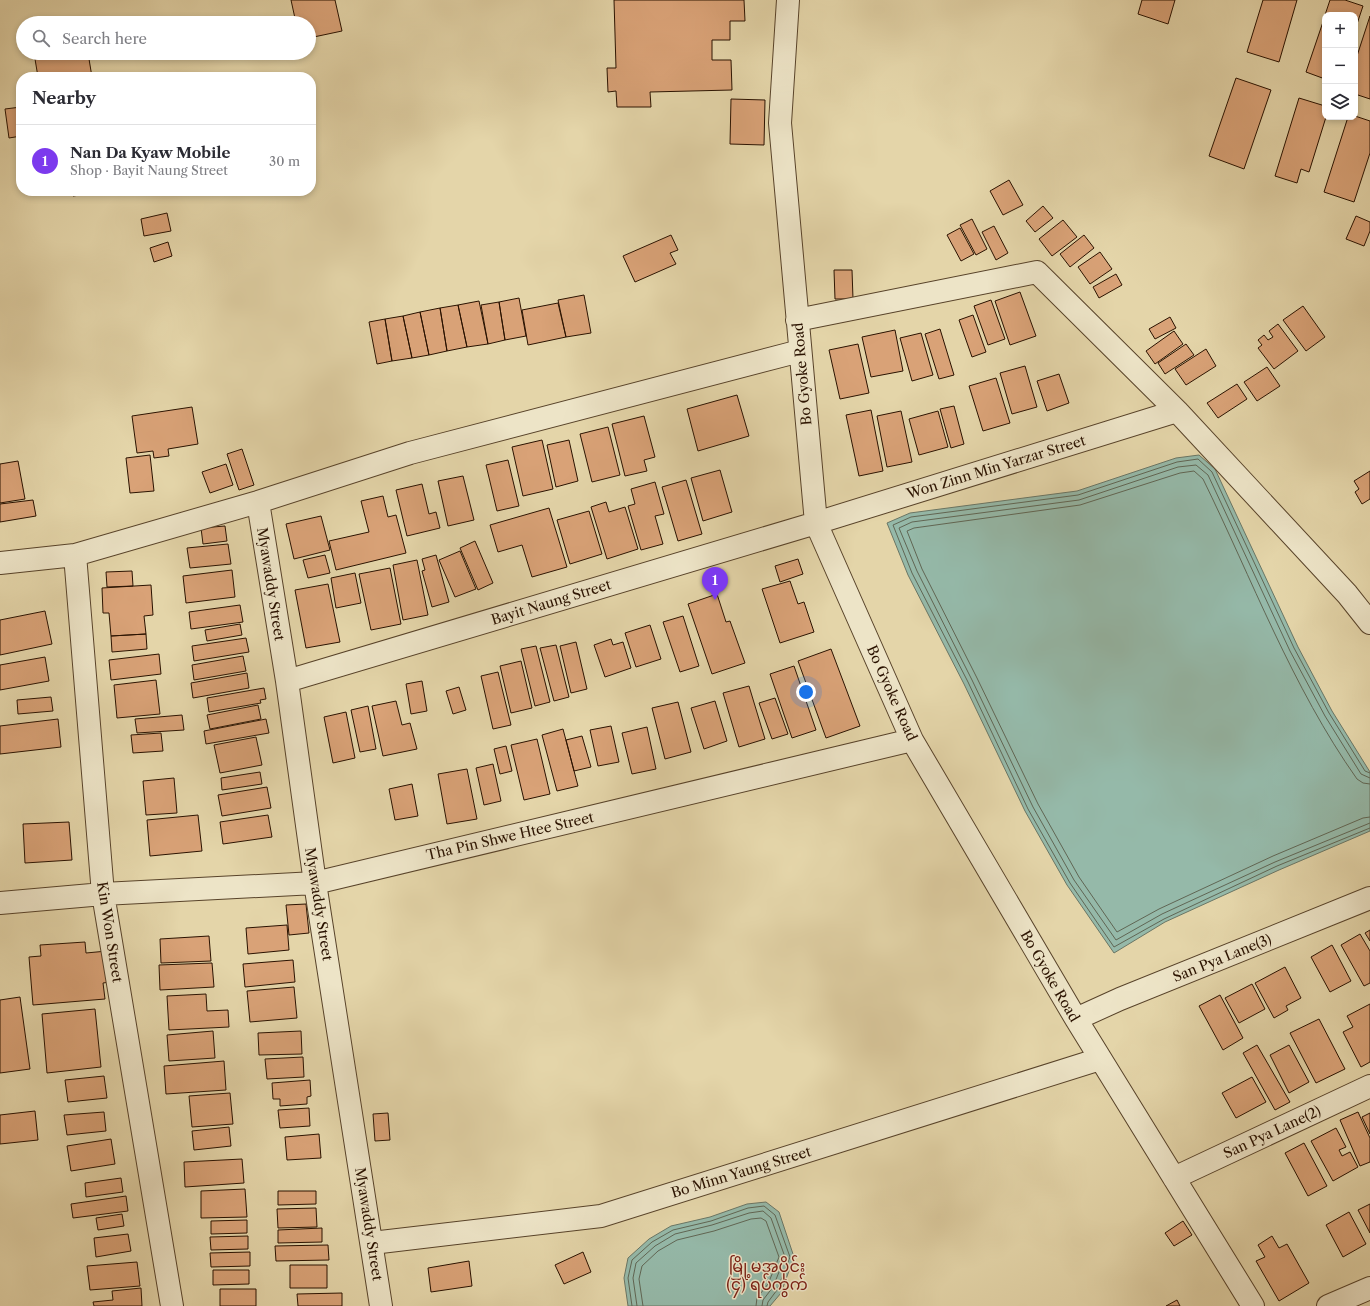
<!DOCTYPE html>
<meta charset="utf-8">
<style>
:root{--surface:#fff;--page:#f7f7f7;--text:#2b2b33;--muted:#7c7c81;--line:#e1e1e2;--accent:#7c3aed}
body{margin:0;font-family:"Libre Caslon Text","Noto Sans Myanmar",serif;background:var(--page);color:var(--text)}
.controls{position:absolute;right:12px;top:12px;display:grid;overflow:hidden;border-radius:8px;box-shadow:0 2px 6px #0003}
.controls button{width:36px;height:36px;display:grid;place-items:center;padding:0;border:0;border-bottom:1px solid var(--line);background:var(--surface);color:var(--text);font:20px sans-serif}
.you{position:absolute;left:806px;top:692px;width:14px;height:14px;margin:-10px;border:3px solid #fff;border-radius:50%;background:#1a73e8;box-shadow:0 0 0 6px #1a73e833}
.badge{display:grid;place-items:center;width:26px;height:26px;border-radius:50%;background:var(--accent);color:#fff;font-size:13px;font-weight:700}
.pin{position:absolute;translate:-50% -33px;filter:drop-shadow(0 1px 2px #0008)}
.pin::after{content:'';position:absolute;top:21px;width:14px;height:12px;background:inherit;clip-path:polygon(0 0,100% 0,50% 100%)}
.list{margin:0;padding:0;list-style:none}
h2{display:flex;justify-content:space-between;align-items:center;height:52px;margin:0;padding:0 16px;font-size:17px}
h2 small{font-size:13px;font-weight:400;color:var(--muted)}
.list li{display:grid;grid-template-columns:26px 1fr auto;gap:12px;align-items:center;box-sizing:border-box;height:72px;padding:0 16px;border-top:1px solid var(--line)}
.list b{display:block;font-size:15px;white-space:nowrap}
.list p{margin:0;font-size:13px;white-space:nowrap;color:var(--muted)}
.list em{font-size:13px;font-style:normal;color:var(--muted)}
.icon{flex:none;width:22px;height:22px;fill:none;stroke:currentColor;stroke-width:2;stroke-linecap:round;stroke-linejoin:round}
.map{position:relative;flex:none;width:1370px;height:1306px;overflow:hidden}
.search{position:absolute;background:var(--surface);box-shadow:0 2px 6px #0003;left:16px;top:16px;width:300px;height:44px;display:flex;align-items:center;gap:10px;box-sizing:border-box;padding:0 14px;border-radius:22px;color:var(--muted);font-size:15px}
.panel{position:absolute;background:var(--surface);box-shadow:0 2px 6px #0003;left:16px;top:72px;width:300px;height:124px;border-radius:16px}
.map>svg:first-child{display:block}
.water{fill:#95b9a9;stroke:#6a7665}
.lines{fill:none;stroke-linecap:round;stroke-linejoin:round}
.shore{stroke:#606654;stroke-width:1}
.building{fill:#d9a277;stroke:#2a1200}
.minor-casing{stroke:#58432a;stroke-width:24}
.minor{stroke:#ede4c7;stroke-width:22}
.labels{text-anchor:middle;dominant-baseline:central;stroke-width:3;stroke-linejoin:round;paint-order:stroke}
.street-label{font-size:14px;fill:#2a1200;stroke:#ede4c7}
.quarter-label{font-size:16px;fill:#7a1f14;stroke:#ede4c7}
</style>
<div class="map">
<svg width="1370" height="1306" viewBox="0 0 1370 1306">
<rect width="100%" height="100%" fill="#e4d5a9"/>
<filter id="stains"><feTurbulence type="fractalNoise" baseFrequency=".005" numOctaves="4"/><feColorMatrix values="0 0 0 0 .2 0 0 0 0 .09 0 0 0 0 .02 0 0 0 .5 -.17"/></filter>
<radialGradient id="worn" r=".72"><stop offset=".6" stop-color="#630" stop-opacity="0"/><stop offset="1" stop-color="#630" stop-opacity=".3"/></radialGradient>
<path class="water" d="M1199 455 1215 469 1298 647 1332 711 1370 772V831L1279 870 1165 922 1114 953 1067 885 1025 811 964 684 908 575 887 523 910 513 1077 491 1176 458Z
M766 1202 779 1212 794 1257 781 1293 770 1306H628L624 1278 628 1258 649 1239 671 1226 710 1217 747 1204Z"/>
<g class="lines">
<path class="shore" d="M1370 773 1365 771 1329 713 1294 648 1212 472 1198 459 1177 462 1078 495 911 517 893 525 912 573 968 682 1028 809 1070 883 1114 947 1164 919 1277 866 1370 828
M1370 778 1361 774 1325 716 1290 651 1208 475 1196 465 1178 467 1079 500 912 522 899 528 917 571 972 680 1033 807 1074 880 1116 940 1162 914 1275 862 1370 823
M1370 784 1363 783 1357 779C1292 687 1252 579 1203 479L1194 471 1180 473 1080 505 914 528 907 531 922 569 977 678 1038 804 1079 877 1117 932 1159 909 1273 856 1363 818 1370 817
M632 1306 628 1278 632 1260 652 1242 673 1230 711 1221 748 1208 764 1206 775 1215 790 1257 777 1290 768 1302 767 1306
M637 1306 633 1278 636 1263 655 1246 675 1234 712 1225 749 1213 763 1211 771 1218 785 1257 773 1287 763 1300 762 1306
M643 1306 639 1279 642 1266 658 1251 677 1240 714 1231 751 1219 761 1218 766 1221 779 1257 768 1284 757 1298 756 1306"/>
</g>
<path class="building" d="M291 0H335L342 31 309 38V23H296Z
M614 0H744L745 21H730V40H712V60H731L732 90 650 92 651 107H617L616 91 608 92 607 68H616Z
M1142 0H1175L1168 24 1138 14Z
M1263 0H1297L1279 62 1247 52Z
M1330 0H1345L1363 6 1355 30V15H1325Z
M1325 16V79L1306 72Z
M1370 16V99L1355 94V62Z
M83 17 84 23H35Z
M34 53H88L92 77H38Z
M1236 78 1271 90 1244 169 1209 156Z
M1299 98 1325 106 1326 117 1309 172 1301 169 1297 183 1275 176Z
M731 99 765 100 764 145 730 144Z
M21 107V136L9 138 5 109Z
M1355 116 1370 121V153L1354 202 1324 192 1348 117Z
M1009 180 1023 205 1003 215 990 191Z
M72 191H93V193L73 196Z
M1043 206 1053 218 1035 232 1026 221Z
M167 213 171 231 144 236 141 219Z
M1356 216 1370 222V231L1364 246 1346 239Z
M972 219 987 249 976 255 960 225Z
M1063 220 1077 237 1052 256 1039 239Z
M994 226 1008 253 996 260 982 232Z
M960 228 974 254 961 261 947 235Z
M671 235 678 250 670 253 676 264 635 282 623 256Z
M1084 235 1094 248 1070 267 1060 254Z
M168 242 172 256 154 262 150 248Z
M1100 252 1112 269 1090 284 1078 267Z
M834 270H852L853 299H835Z
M1116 274 1122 285 1099 298 1093 287Z
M1020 292 1036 336 1010 345 995 301Z
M584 295 591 333 566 337 558 300Z
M519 298 526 336 505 340 499 302Z
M991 300 1005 339 988 345 974 306Z
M479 301 488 344 467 347 458 305Z
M499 302 505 340 488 344 481 305Z
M558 303 566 337 528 345 522 310Z
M458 305 467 347 447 351 440 308Z
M1303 306 1325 337 1306 351 1283 320Z
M440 308 447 351 429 355 420 312Z
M420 312 429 355 412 358 403 316Z
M973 315 986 352 972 357 959 320Z
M403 316 412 358 392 361 385 319Z
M1170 317 1176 328 1155 339 1149 329Z
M385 319 392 361 377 364 369 322Z
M1278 324 1298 351 1274 369 1258 348 1262 345 1258 340 1264 335 1268 340 1273 337 1269 331Z
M940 329 954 375 939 379 925 334Z
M895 330 903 371 871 377 862 337Z
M1174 331 1183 344 1155 364 1146 351Z
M921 333 933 375 912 381 900 338Z
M858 344 869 393 840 399 829 350Z
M1186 344 1194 355 1165 374 1158 363Z
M1206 349 1216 366 1186 385 1175 369Z
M1025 366 1037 407 1012 414 1000 373Z
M1267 367 1280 386 1257 401 1244 382Z
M1059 374 1069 403 1047 411 1037 381Z
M996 378 1010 423 983 431 969 386Z
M1237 384 1247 399 1218 418 1207 403Z
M737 395 749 436 698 451 687 409Z
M954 406 964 444 951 448 940 409Z
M192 407 198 444 168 449 169 456 154 458 153 451 137 453 132 416Z
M871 410 883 471 859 476 846 415Z
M901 411 912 462 887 467 877 416Z
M938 411 948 447 919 455 909 419Z
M644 416 655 457 644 460 647 471 625 476 612 424Z
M608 427 620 475 592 482 580 434Z
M542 440 553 489 523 496 512 447Z
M569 440 578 481 556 487 547 445Z
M242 449 254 485 239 490 227 454Z
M150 455 154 491 130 493 126 458Z
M508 460 519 506 497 511 486 465Z
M18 461 25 499 0 503V464Z
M226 464 233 485 210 493 202 472Z
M720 470 732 512 703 521 691 478Z
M1370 471V499L1362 504 1355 492 1359 489 1354 481Z
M463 476 474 520 448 526 438 481Z
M686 480 702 534 678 541 662 487Z
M655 482 664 514 655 516 663 544 641 550 628 506 635 504 631 489Z
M422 484 429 514 436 512 440 528 407 536 396 490Z
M383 496 388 517 396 515 406 553 336 570 329 541 369 532 361 501Z
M33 500 36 516 0 522V504Z
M606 502 609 512 625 507 638 549 607 559 591 507Z
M549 508 567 567 532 577 522 545 498 552 490 525Z
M589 511 602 554 570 564 557 520Z
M321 516 330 550 294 559 286 524Z
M225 526 227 541 203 544 201 528Z
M475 541 493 583 478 590 460 548Z
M228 544 231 564 190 568 187 548Z
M460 551 476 589 455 597 439 560Z
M325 555 330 573 308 578 303 560Z
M436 555 449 602 432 607 422 571 425 570 422 559Z
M798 559 803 574 780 582 775 566Z
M417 560 428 615 403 620 393 565Z
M390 568 401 624 371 630 359 574Z
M232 570 235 597 186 603 183 576Z
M132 571 133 586 107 587 106 572Z
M355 573 361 603 336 608 331 578Z
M790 581 798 604 804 602 814 632 780 643 762 589Z
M328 584 340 642 306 648 295 590Z
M151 585 153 615 144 616 146 634 111 636 109 613H103L102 588Z
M717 594 726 622 730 621 745 663 712 674 688 604Z
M240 605 243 622 191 629 189 612Z
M45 611 52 644 0 655V620Z
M683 616 699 666 680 672 663 622Z
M240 624 242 635 207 641 205 630Z
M650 625 661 659 636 667 625 633Z
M146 634 147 649 112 652 111 636Z
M246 638 249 652 194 661 192 646Z
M611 639 613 645 623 642 631 668 605 677 594 645Z
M576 642 587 689 571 693 560 646Z
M556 645 569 697 554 701 540 648Z
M536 646 550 702 535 706 521 649Z
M831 649 860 726 826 738 798 661Z
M159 654 161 674 111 680 109 660Z
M243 656 246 671 194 680 192 665Z
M45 657 49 681 0 690V665Z
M521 661 532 708 511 713 500 666Z
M794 666 816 730 792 738 770 674Z
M498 672 511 725 493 729 481 676Z
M247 673 249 688 193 698 191 683Z
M156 680 160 714 117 718 114 685Z
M422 681 427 711 411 714 406 684Z
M749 686 765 739 739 747 723 693Z
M459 687 466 710 453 714 446 691Z
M264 688 266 699 260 700 261 703 209 712 207 698Z
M51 697 53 711 18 714 17 700Z
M775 698 788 734 772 739 759 703Z
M396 701 402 725 410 723 417 749 383 756 372 706Z
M715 701 727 741 704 749 691 708Z
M678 702 691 752 665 759 652 708Z
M258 705 261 719 210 729 207 715Z
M368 706 376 749 360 752 351 710Z
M346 712 355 758 333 763 324 717Z
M182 715 184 730 137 733 135 719Z
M58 719 61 747 0 754V726Z
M266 719 269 733 206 744 204 731Z
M611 726 619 762 598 766 590 730Z
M647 727 656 769 632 774 622 733Z
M563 729 578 786 557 791 542 735Z
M161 733 163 751 133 753 131 735Z
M582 736 591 767 574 771 566 740Z
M256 737 262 765 220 773 214 745Z
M537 739 550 794 524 800 511 745Z
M506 746 512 771 500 774 494 749Z
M493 764 501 801 484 805 476 768Z
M467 769 477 819 447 824 438 774Z
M260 772 262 784 222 790 221 778Z
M174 778 177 813 146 815 143 781Z
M412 784 418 816 395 820 389 789Z
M267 787 271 808 222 816 218 795Z
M198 815 202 851 150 856 147 820Z
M268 815 272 837 223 844 220 822Z
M69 822 72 860 25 863 23 824Z
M306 904 309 933 289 935 286 905Z
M287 925 289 950 248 954 246 928Z
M1370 930V941L1365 933Z
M1360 934 1370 951V983L1364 986 1341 945Z
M209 936 211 961 161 963 160 939Z
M85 942 86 953 107 951 110 982 103 983 105 999 33 1005 29 957 41 956 40 945Z
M1332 945 1351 981 1330 992 1311 957Z
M293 960 295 982 245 987 243 964Z
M212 963 214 987 160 990 159 965Z
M1285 967 1301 998 1286 1006 1288 1010 1274 1018 1255 983Z
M1252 984 1265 1009 1239 1023 1225 998Z
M294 987 297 1018 250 1022 247 991Z
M206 994 207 1011 228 1010 229 1027 169 1030 167 996Z
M1220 995 1243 1038 1223 1050 1199 1006Z
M20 997 30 1069 0 1073V1000Z
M1370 1004V1062L1361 1067 1343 1032 1353 1027 1347 1016Z
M95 1009 101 1067 47 1073 42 1014Z
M1319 1019 1345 1069 1316 1083 1290 1033Z
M213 1031 215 1058 169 1061 167 1035Z
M301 1031 302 1054 259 1055 258 1033Z
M1257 1045 1290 1102 1275 1110 1243 1053Z
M1289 1045 1309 1082 1289 1093 1270 1055Z
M303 1057 304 1077 267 1079 265 1059Z
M224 1061 226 1090 166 1094 164 1066Z
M104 1076 107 1098 68 1102 65 1080Z
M1252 1077 1266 1102 1236 1118 1222 1093Z
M310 1080 311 1096 307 1097V1104L280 1106V1099H273L272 1083Z
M230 1093 233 1124 192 1127 189 1096Z
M309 1108 310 1126 280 1128 278 1110Z
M35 1111 38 1140 0 1144V1115Z
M104 1112 106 1131 67 1135 64 1115Z
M1358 1112 1370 1138V1162L1360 1166 1340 1120Z
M388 1113 390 1140 375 1141 373 1114Z
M1370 1113V1134L1362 1117Z
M229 1127 231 1146 194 1150 192 1131Z
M1336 1128 1346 1147 1339 1150 1342 1156 1350 1152 1358 1167 1333 1181 1311 1141Z
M319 1134 321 1158 287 1160 285 1137Z
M111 1139 115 1164 71 1171 67 1146Z
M1304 1143 1327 1186 1308 1196 1285 1153Z
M242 1159 244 1183 185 1187 184 1162Z
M121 1178 123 1192 86 1197 85 1183Z
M245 1189 247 1217 201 1218V1191Z
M278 1191H316V1204L278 1205Z
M126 1196 128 1211 73 1218 71 1204Z
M1370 1204V1233L1358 1210Z
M316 1208 317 1227 278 1228 277 1209Z
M1349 1212 1366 1244 1343 1257 1326 1225Z
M122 1214 124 1226 98 1230 96 1218Z
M247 1220V1233L211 1234V1221Z
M1183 1221 1192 1235 1174 1246 1165 1233Z
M322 1228V1242L278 1243V1230Z
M128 1234 131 1251 96 1257 94 1238Z
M248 1236V1249L211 1250 210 1237Z
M1272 1236 1279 1248 1287 1244 1309 1283 1279 1301 1256 1261 1265 1257 1258 1245Z
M328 1245 329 1260 276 1261 275 1246Z
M250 1252V1266L211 1267 210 1253Z
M583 1252 591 1272 564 1284 555 1265Z
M469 1261 472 1286 431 1292 428 1268Z
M137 1262 140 1286 90 1290 87 1266Z
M290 1265H327V1288H290Z
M213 1270H249V1284L213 1285Z
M141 1288 142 1306H94L93 1302 113 1300 112 1291Z
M220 1289H256V1306H220Z
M342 1293V1306H298L297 1294Z
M1177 1300 1180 1306H1166Z"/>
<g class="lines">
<g class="minor-casing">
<path id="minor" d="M788 0 780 123 816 523 912 740 1076 1019 1253 1306
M797 320 1037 272 1177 411 1347 594 1370 623
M258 502 287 681 315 883 381 1306
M75 555 103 894 172 1306
M0 563 75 555 258 502 410 453 800 351
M287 681 816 523 1177 411
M0 903 103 894 315 883 912 740
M1076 1019 1120 999 1370 898
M1174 1178 1370 1086
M372 1243 601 1216 1100 1059
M1328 1306 1370 1288"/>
</g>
<use href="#minor" class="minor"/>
</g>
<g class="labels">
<g class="street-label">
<text transform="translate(802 374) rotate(-95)">Bo Gyoke Road</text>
<text transform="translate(996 467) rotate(-17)">Won Zinn Min Yarzar Street</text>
<text transform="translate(271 584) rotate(81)">Myawaddy Street</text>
<text transform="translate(551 602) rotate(-17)">Bayit Naung Street</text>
<text transform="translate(892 693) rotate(66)">Bo Gyoke Road</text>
<text transform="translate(510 836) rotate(-13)">Tha Pin Shwe Htee Street</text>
<text transform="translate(319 904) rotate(81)">Myawaddy Street</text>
<text transform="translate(110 932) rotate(81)">Kin Won Street</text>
<text transform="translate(1222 958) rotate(-22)">San Pya Lane(3)</text>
<text transform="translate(1050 976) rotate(60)">Bo Gyoke Road</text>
<text transform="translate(1272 1132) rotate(-25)">San Pya Lane(2)</text>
<text transform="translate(741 1172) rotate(-17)">Bo Minn Yaung Street</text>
<text transform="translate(369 1224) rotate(81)">Myawaddy Street</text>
</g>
<g class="quarter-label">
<text x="767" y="1266">မြို့မအပိုင်း<tspan x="767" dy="18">(၄) ရပ်ကွက်</tspan></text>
</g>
</g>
<rect width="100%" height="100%" filter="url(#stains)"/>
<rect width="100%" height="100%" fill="url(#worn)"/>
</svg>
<div class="controls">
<button>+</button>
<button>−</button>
<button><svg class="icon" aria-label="layers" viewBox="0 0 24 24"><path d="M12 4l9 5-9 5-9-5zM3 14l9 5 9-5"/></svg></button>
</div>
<div class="you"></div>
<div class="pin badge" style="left:715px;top:600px">1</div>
<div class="search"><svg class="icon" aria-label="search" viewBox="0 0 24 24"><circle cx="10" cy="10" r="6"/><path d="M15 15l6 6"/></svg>Search here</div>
<section class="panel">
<h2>Nearby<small></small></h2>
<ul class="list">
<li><span class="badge">1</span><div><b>Nan Da Kyaw Mobile</b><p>Shop · Bayit Naung Street</p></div><em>30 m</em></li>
</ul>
</section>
</div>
